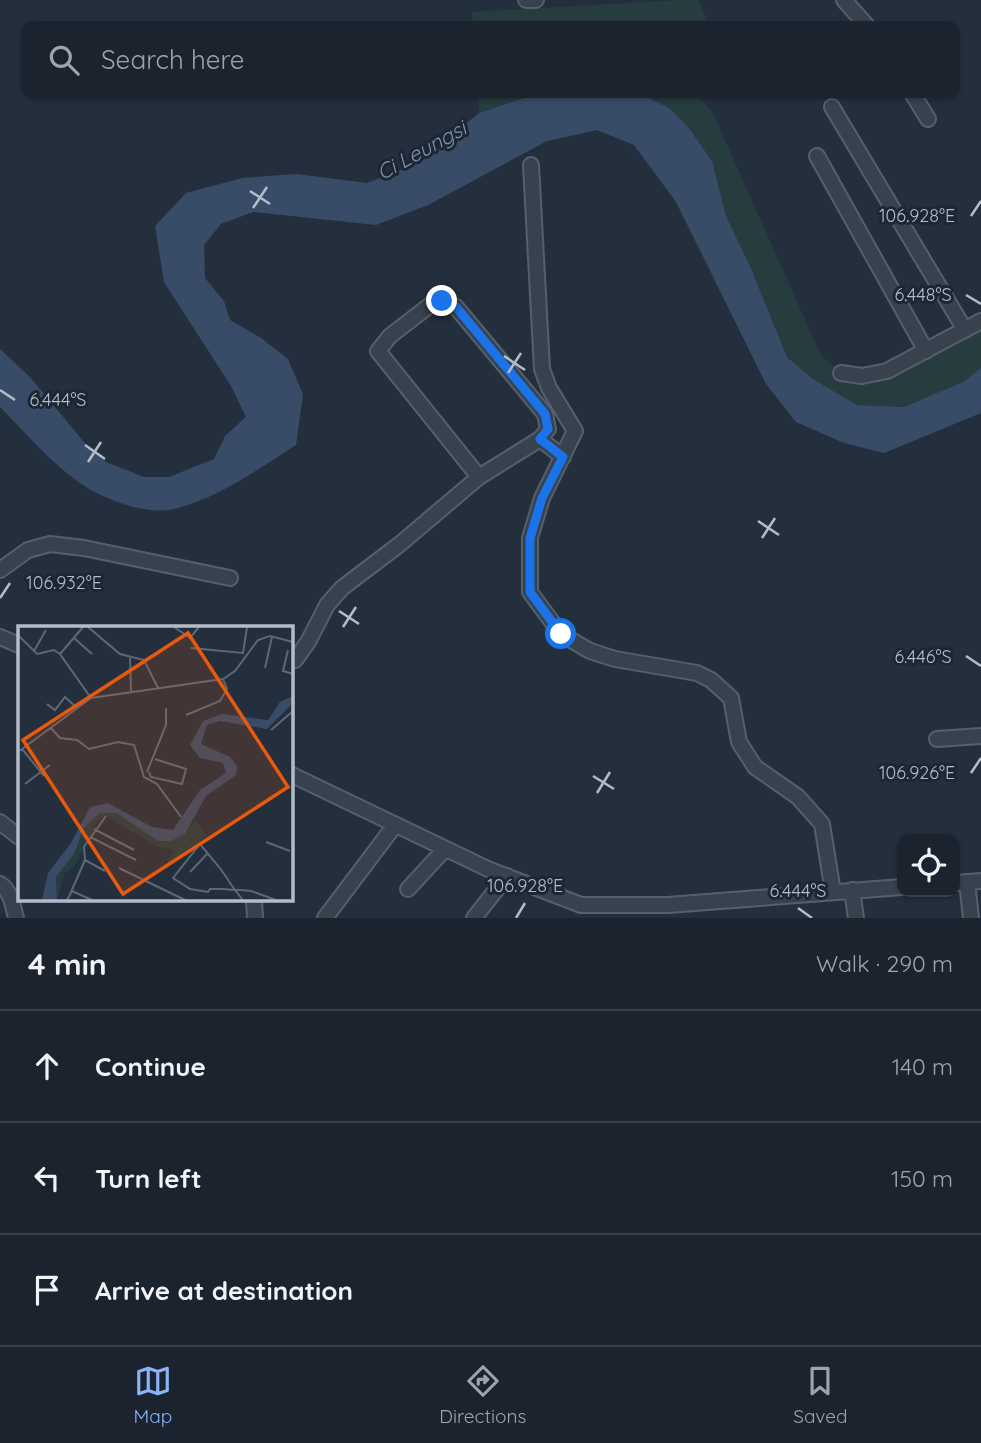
<!DOCTYPE html>
<meta charset="utf-8">
<style>
:root{--surface:#1b232e;--page:#242b36;--text:#f1f3f6;--muted:#a0a4aa;--line:#39404a;--accent:#8ab4f8}
body{margin:0;font-family:Quicksand,sans-serif;background:var(--page);color:var(--text)}
.controls{position:absolute;right:21px;bottom:21px;display:grid;overflow:hidden;border-radius:14px;box-shadow:0 2px 5px #0004}
.controls button{width:63px;height:63px;display:grid;place-items:center;padding:0;border:0;border-bottom:2px solid var(--line);background:var(--surface);color:var(--text);font:35px sans-serif}
.stop{position:absolute;width:21px;height:21px;margin:-16px;border:5px solid #1a73e8;border-radius:50%;background:#fff}
.stop.end{background:#1a73e8;border-color:#fff;box-shadow:0 2px 7px #0008}
.list{margin:0;padding:0;list-style:none}
h2{display:flex;justify-content:space-between;align-items:center;height:91px;margin:0;padding:0 28px;font-size:30px}
h2 small{font-size:23px;font-weight:400;color:var(--muted)}
.list li{display:grid;grid-template-columns:46px 1fr auto;gap:21px;align-items:center;box-sizing:border-box;height:112px;padding:0 28px;border-top:2px solid var(--line)}
.list b{display:block;font-size:26px;white-space:nowrap}
.list em{font-size:23px;font-style:normal;color:var(--muted)}
.icon{flex:none;width:38px;height:38px;fill:none;stroke:currentColor;stroke-width:2;stroke-linecap:round;stroke-linejoin:round}
.map{position:relative;flex:none;width:981px;height:918px;overflow:hidden}
.search{position:absolute;background:var(--surface);box-shadow:0 2px 5px #0004;left:21px;right:21px;top:21px;height:77px;display:flex;align-items:center;gap:18px;box-sizing:border-box;padding:0 24px;border-radius:14px;color:var(--muted);font-size:26px}
.sheet{height:427px;background:var(--surface)}
nav{display:flex;justify-content:space-around;align-items:center;box-sizing:border-box;height:98px;border-top:2px solid var(--line);background:var(--surface);font-size:19px;color:var(--muted)}
nav a{display:grid;justify-items:center;gap:4px}
nav .on{color:var(--accent)}
.map>svg:first-child{display:block}
.grass{fill:#263c3f}
.water{fill:#394c67}
.lines{fill:none;stroke-linecap:round;stroke-linejoin:round}
.minor-casing{stroke:#565f6c;stroke-width:18}
.minor{stroke:#38414e;stroke-width:14}
.route{stroke:#1a73e8;stroke-width:9}
.ticks{fill:none;stroke:#b4bcc9;stroke-width:2.5}
.labels{text-anchor:middle;dominant-baseline:central;stroke-width:6;stroke-linejoin:round;paint-order:stroke}
.water-label{font-size:21px;font-style:italic;fill:#7c92b1;stroke:#1d2633}
.inset-road{fill:none;stroke:#5e6776;stroke-width:2}
.view{fill:#e8590c;fill-opacity:0.15;stroke:#e8590c;stroke-width:3.5}
.inset-edge{fill:none;stroke:#b4bcc9;stroke-width:3.5}
.ticks-label{font-size:18px;text-anchor:middle;fill:#b4bcc9;stroke:#1d2633;stroke-width:6;stroke-linejoin:round;paint-order:stroke}
</style>
<div class="map">
<svg width="981" height="918" viewBox="0 0 981 918">
<rect width="100%" height="100%" fill="#242f3e"/>
<path class="grass" d="M679 0H698L710 26H473L472 12Z
M478 93H539L479 113Z
M639 93H695L712 111 821 355 841 373 862 376 981 319V368L964 382 904 407 857 405 813 379 787 357 750 266 726 216 712 161 669 108Z"/>
<path class="water" d="M539 93H639L669 108 688 127 712 161 726 216 750 266 787 357 813 379 857 405 904 407 963 382 981 368V413L884 453 844 443 796 422 766 384 676 202 634 145 597 130 547 141 428 205 376 225 253 212 221 224 204 245 205 278 224 301 230 320 261 338 288 359 303 394 296 445C260 468 220 497 178 508 147 517 102 499 77 481 48 460 25 432 0 407V349L30 377 89 448 106 462 144 477H169L214 459 225 436 246 417 231 386 164 282 155 226 186 193 242 178 296 174 367 183 419 163 479 113Z"/>
<g class="lines">
<g class="minor-casing">
<path id="minor" d="M526 0H536
M844 0 867 26
M912 93 928 119
M832 107 965 330
M817 156 926 351
M531 165 542 369 549 388 575 431 542 498 530 538V592L561 634 590 651 615 659 697 673 711 680 731 698 739 742 755 767 798 797 822 824 833 892
M841 373 862 376 887 371 981 321
M479 477 378 351 390 336 434 302 442 301 456 307 545 414 548 429 540 439
M0 570 28 550 50 544 84 548 230 578
M0 637 19 645
M295 660 308 642 327 605 342 588 400 544 479 477 540 439 563 457
M937 739 981 736
M290 774 490 870 581 905H668L902 887
M0 822 19 837
M967 882 971 918
M955 883 981 881
M0 884C11 891 13 906 16 918
M408 889 445 849
M852 890 856 918
M254 899 255 918
M325 918 395 825
M474 918 507 876"/>
</g>
<use href="#minor" class="minor"/>
</g>
<g class="lines">
<path class="route" d="M442 301 456 307 545 414 548 429 540 439 563 457 542 498 530 538V592L561 634"/>
</g>
<path class="ticks" d="M250 191 270 204M253 208 267 187M971 216 981 201M966 295 981 304M504 356 525 370M508 373 521 353M0 390 15 400M85 445 105 459M88 462 101 442M758 521 779 535M762 538 775 518M0 598 10 583M339 611 359 624M343 627 356 607M966 656 981 666M971 773 981 758M593 776 614 789M597 793 610 772M798 908 812 918M516 918 525 903"/>
<g class="labels">
<g class="water-label">
<text transform="translate(421 150) rotate(-29)">Ci Leungsi</text>
</g>
</g>
<g transform="translate(18 626)">
<rect width="275" height="275" fill="#242f3e"/>
<path d="M82 187H99L146 216 166 208 177 194 189 210 153 237 148 234 157 225 138 220 88 190 80 195 56 241 47 247 39 274 38 251 56 228 66 202Z" fill="#263c3f"/>
<path d="M275 70V77L249 103 202 95 189 99 183 118 212 131 219 140 218 149 188 170 167 208 153 215H140L99 187H82L66 202 56 228 38 251 39 274H24L30 247 53 217 72 181 90 177 134 201 155 204 182 164 208 147 205 137 182 132 172 119 185 95 204 88 250 94 262 76Z" fill="#394c67"/>
<path class="inset-road" d="M65 1 42 28 73 72M70 1 102 28 126 34 140 62M156 1 172 12 181 1M0 9 19 28 36 24 42 28M56 12 74 28M173 22 225 27 229 1M270 24 265 45 275 48M16 25 28 4M112 32 113 65M247 42 254 11M29 78 37 84 47 71 59 82M168 89 202 75 209 63 205 53M33 102 42 112 59 114 71 123 100 116 116 119 126 151 139 158 163 191M253 104 275 85M4 123 26 150M0 126 73 72 205 53 217 45 240 14 252 10 275 16M129 146 148 99V82M131 146 133 151 164 158 168 143 137 133M7 158 32 139M76 203 116 224M275 204V241M72 211 118 234M248 216 272 225M67 234 87 245M101 242 167 274M172 246 189 228M53 266 67 234 66 221 88 190M49 274 54 265 74 274M224 274V273L217 264 212 257 209 252 201 241 182 218 155 252 172 263 190 266 192 263H205L217 264H222L233 265 258 274"/>
<path class="view" d="M170 7 270 161 105 268 5 114Z"/>
<rect width="275" height="275" class="inset-edge"/>
</g>
<g class="ticks-label">
<text x="917" y="222">106.928°E</text>
<text x="923" y="301">6.448°S</text>
<text x="58" y="406">6.444°S</text>
<text x="64" y="589">106.932°E</text>
<text x="923" y="663">6.446°S</text>
<text x="917" y="779">106.926°E</text>
<text x="525" y="892">106.928°E</text>
<text x="798" y="897">6.444°S</text>
</g>
</svg>
<div class="controls">
<button><svg class="icon" aria-label="locate" viewBox="0 0 24 24"><circle cx="12" cy="12" r="6"/><path d="M12 2v4M12 18v4M2 12h4M18 12h4"/></svg></button>
</div>
<div class="stop" style="left:561px;top:634px"></div>
<div class="stop end" style="left:442px;top:301px"></div>
<div class="search"><svg class="icon" aria-label="search" viewBox="0 0 24 24"><circle cx="10" cy="10" r="6"/><path d="M15 15l6 6"/></svg>Search here</div>
</div>
<section class="sheet">
<h2>4 min<small>Walk · 290 m</small></h2>
<ul class="list">
<li><svg class="icon" aria-label="ahead" viewBox="0 0 24 24"><path d="M12 20V5M6 11l6-6 6 6"/></svg><div><b>Continue</b></div><em>140 m</em></li>
<li><svg class="icon" aria-label="left" viewBox="0 0 24 24"><path d="M17 20v-9H6M10 6l-5 5 5 5"/></svg><div><b>Turn left</b></div><em>150 m</em></li>
<li><svg class="icon" aria-label="arrive" viewBox="0 0 24 24"><path d="M6 21V4h12l-3 4 3 4H6"/></svg><div><b>Arrive at destination</b></div></li>
</ul>
</section>
<nav>
<a class="on"><svg class="icon" aria-label="map" viewBox="0 0 24 24"><path d="M3 6l6-2 6 2 6-2v14l-6 2-6-2-6 2zM9 4v14M15 6v14"/></svg>Map</a>
<a><svg class="icon" aria-label="directions" viewBox="0 0 24 24"><path d="M12 3l9 9-9 9-9-9zM9 14v-3h6M13 9l2 2-2 2"/></svg>Directions</a>
<a><svg class="icon" aria-label="saved" viewBox="0 0 24 24"><path d="M7 4h10v16l-5-4-5 4z"/></svg>Saved</a>
</nav>
